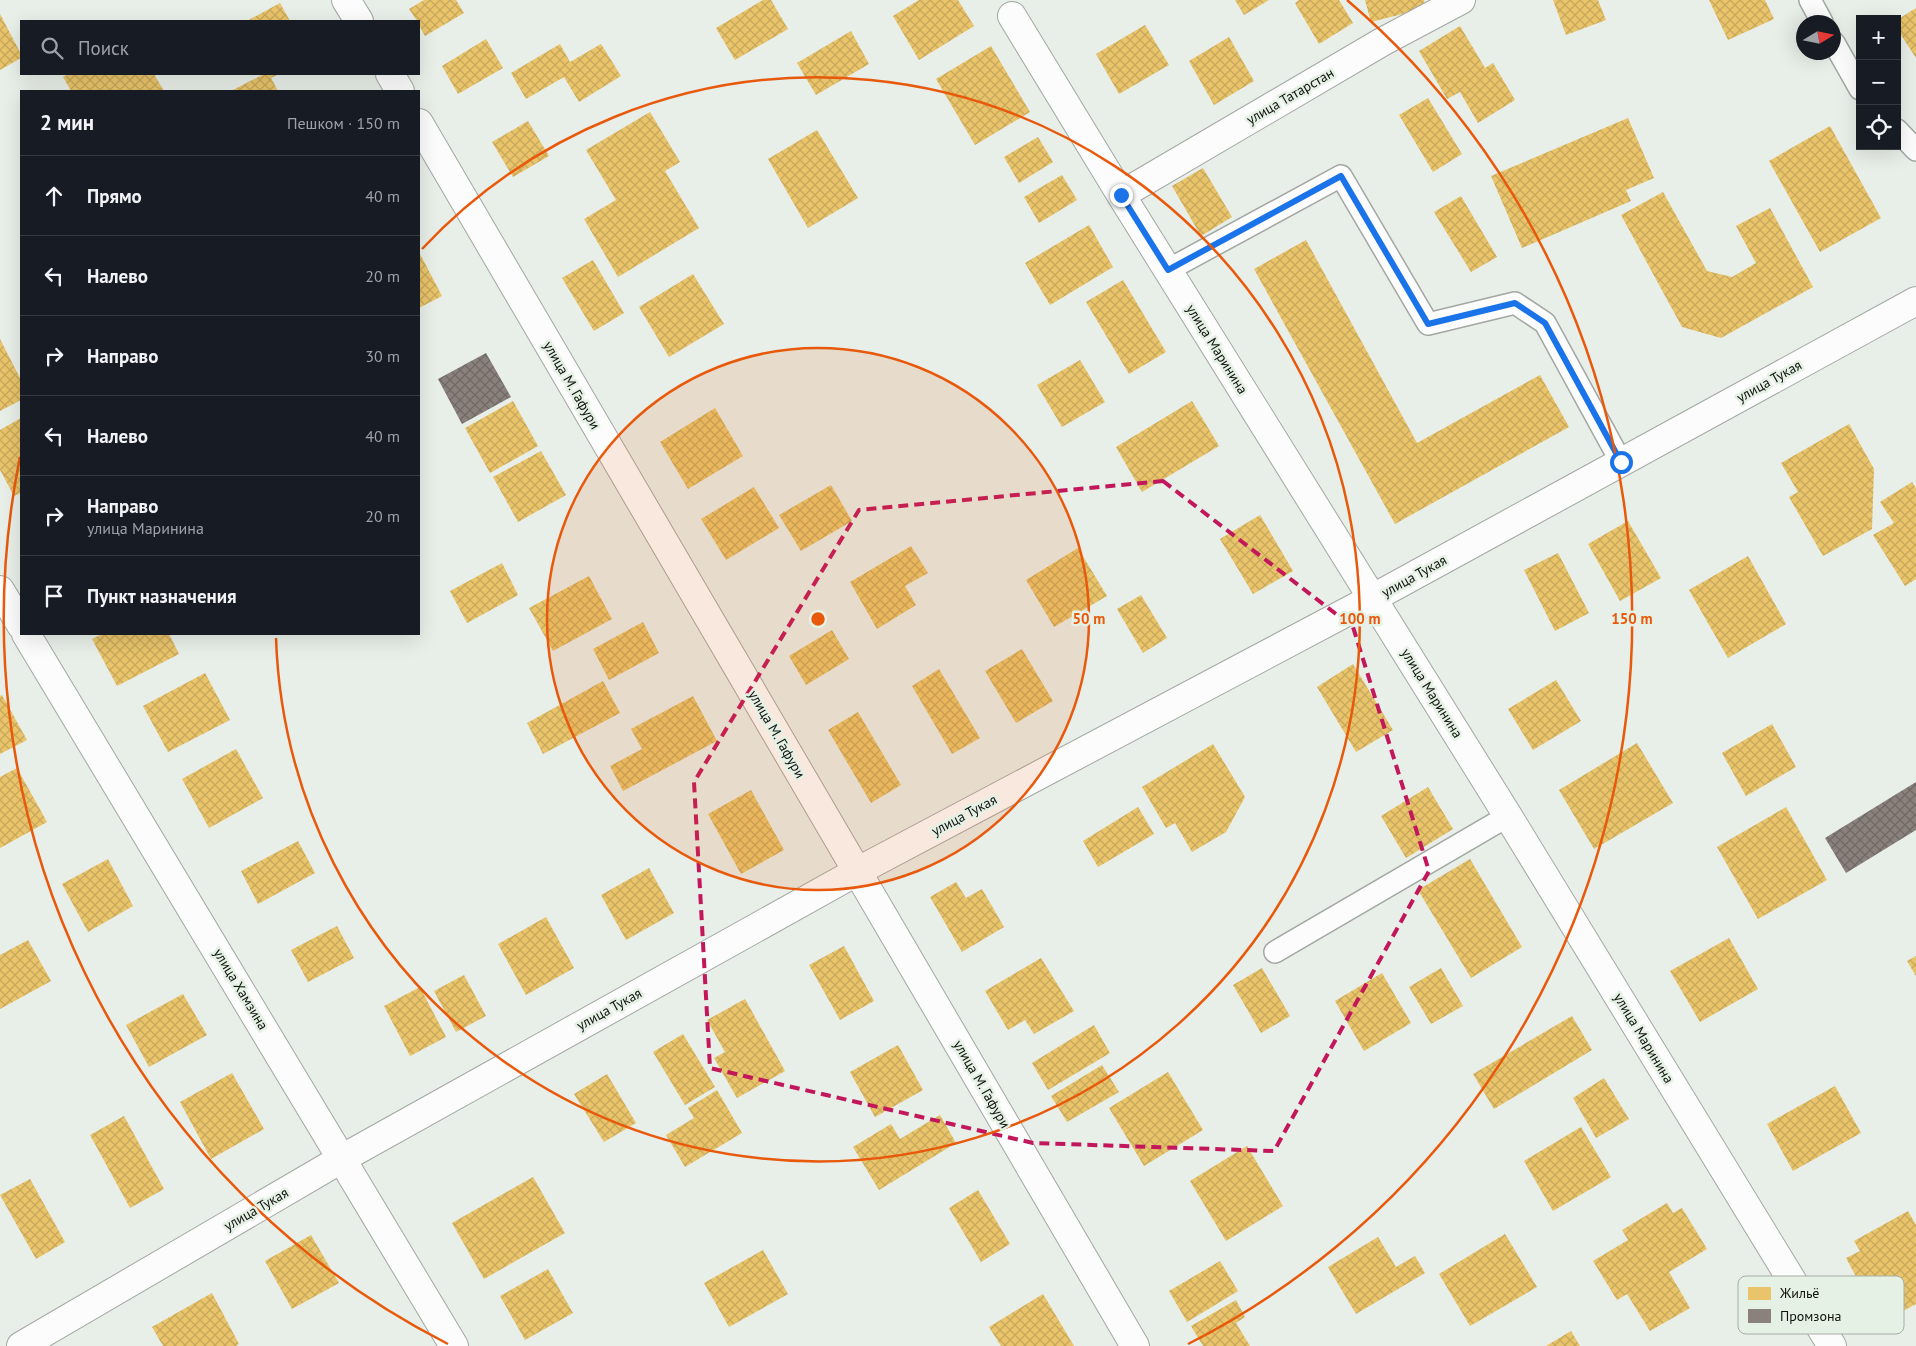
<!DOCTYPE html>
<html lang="ru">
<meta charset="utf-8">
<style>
:root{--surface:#171b24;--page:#242831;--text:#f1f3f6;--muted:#9ea1a6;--line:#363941}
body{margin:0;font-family:"PT Sans",sans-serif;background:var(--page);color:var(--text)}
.controls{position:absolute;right:15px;top:15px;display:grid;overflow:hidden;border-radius:0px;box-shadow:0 5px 20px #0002}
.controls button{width:45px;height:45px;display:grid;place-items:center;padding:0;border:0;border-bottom:1px solid var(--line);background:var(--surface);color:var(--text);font:25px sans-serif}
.compass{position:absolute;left:1796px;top:15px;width:45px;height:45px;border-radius:50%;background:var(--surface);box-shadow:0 5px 20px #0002;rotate:80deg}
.stop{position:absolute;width:15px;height:15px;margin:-11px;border:4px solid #1a73e8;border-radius:50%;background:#fff}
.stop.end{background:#1a73e8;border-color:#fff;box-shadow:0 1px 5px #0008}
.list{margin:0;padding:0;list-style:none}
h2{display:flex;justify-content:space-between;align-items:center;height:65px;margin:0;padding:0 20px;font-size:21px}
h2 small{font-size:16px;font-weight:400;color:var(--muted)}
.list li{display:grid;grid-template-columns:32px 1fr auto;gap:15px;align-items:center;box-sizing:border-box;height:80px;padding:0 20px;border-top:1px solid var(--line)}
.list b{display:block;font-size:19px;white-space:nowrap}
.list p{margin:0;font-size:16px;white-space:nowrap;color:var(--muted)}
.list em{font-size:16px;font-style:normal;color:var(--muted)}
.icon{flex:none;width:28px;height:28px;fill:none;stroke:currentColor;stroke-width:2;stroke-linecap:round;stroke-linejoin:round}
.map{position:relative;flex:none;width:1916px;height:1346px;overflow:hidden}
.search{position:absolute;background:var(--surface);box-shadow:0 5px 20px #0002;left:20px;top:20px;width:400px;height:55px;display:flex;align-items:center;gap:12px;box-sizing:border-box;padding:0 18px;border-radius:0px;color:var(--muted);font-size:19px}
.panel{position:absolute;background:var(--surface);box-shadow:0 5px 20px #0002;left:20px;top:90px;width:400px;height:545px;border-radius:0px}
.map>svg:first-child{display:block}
.homes{fill:url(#homes-cross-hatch)}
.industry{fill:url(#industry-cross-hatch)}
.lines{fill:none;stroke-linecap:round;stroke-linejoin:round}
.service-casing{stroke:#a3a7a3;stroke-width:24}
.minor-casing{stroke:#a3a7a3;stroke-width:30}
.service{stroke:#fcfcfc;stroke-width:21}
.minor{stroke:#fcfcfc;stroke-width:28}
.route{stroke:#1a73e8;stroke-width:6}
.marked{fill:none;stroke:#c2185b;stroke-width:4;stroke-dasharray:10 6;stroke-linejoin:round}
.ring{fill:none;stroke:#e8590c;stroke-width:2.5}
.labels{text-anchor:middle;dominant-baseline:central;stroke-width:5;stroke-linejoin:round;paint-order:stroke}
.street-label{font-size:14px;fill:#0f120e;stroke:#e6f1e5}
.key{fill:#e6f1e5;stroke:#a6aea4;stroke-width:1}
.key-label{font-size:14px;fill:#0f120e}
.centre{fill:#e8590c;stroke:#e6f1e5;stroke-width:2.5}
.ring-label{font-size:15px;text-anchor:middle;font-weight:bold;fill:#e8590c;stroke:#e6f1e5;stroke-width:5;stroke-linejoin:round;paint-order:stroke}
</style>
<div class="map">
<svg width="1916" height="1346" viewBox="0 0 1916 1346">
<defs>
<pattern id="homes-cross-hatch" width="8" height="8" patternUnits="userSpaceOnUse" patternTransform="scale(1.25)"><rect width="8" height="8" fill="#e9c46a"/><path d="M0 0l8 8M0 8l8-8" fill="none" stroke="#c7a75b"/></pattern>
<pattern id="industry-cross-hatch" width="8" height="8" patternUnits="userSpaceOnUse" patternTransform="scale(1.25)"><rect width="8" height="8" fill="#8a817c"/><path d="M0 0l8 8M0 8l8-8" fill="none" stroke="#6f6864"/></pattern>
</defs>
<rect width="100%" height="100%" fill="#e8eee8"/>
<path class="homes" d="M424 0H456L464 13 425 36 419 25V21H417L409 9Z
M763 0H771L788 29 735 60 716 28Z
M919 0H958L974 26 919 60 893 16Z
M1235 0H1269L1244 15Z
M1299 0H1339L1353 23 1319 44 1295 3Z
M1365 0H1424L1426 8 1371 22Z
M1553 0H1598L1606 20 1566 35Z
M1709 0H1765L1774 19 1728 40Z
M280 3 290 21H247Z
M1916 8V58L1897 29V20Z
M0 14 21 54V58L0 70Z
M1145 25 1169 65 1119 94 1096 54Z
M1460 26 1485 68 1493 63 1515 100 1478 123 1460 92 1447 99 1419 51Z
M851 31 869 64 816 95 797 63Z
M1229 37 1254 81 1214 105 1189 61Z
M486 39 503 68 458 94 442 66Z
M560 44 570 62 601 44 621 76 579 102 564 77 526 99 511 73Z
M991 46 1030 112 975 145 936 79Z
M69 74H154L164 91H71L63 77Z
M264 74H279L271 78 278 91H231Z
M1428 98 1462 154 1433 172 1399 115Z
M650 112 680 162 665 171 699 228 618 277 584 219 616 200 586 150Z
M1628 118 1654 178 1626 190 1631 201 1522 248 1491 176Z
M528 121 549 156 513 177 492 142Z
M1830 126 1881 218 1820 252 1769 161Z
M817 130 858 198 808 228 768 159Z
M1038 137 1053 162 1019 183 1004 157Z
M1203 168 1232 217 1201 236 1172 186Z
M1062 175 1077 200 1039 223 1024 197Z
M1663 192 1707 271 1732 277 1756 263 1736 226 1770 208 1813 287 1721 338 1682 327 1621 215Z
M1461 196 1497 257 1471 272 1434 212Z
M1089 225 1113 267 1050 305 1025 263Z
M1306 240 1417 443 1540 375 1569 427 1395 524 1254 269Z
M419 252 442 296 419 308Z
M593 260 624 313 594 331 562 278Z
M693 274 724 324 669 357 639 307Z
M1123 280 1166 352 1129 374 1086 302Z
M0 339 21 380V400L0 411Z
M1080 360 1105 402 1062 427 1037 385Z
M513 401 538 446 490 473 465 428Z
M1192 401 1219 446 1142 492 1116 447Z
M715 408 743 456 688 489 660 442Z
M21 418V493L14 496 0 470V430Z
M1849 424 1874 469 1872 529 1823 556 1789 497 1798 492 1781 463Z
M541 451 566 495 518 522 493 477Z
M1912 482 1916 488V579L1905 586 1873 535 1894 523 1880 502Z
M831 485 852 521 801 551 779 515Z
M754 487 779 528 726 560 701 519Z
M1260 515 1293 571 1253 594 1220 539Z
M1628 521 1661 578 1620 601 1588 544Z
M911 546 928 573 905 586 916 605 877 629 850 582Z
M1078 548 1107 596 1054 627 1026 580Z
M1558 553 1589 613 1555 631 1524 570Z
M1748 556 1786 624 1728 658 1689 590Z
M502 563 518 595 467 623 450 591Z
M589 576 612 619 553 651 529 608Z
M1141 595 1167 638 1143 653 1117 609Z
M643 622 659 653 609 680 593 649Z
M832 630 849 659 806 685 789 656Z
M102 634H169L179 654 117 686 92 639Z
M1022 649 1053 701 1016 723 985 671Z
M1353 664 1393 730 1356 752 1317 687Z
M939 669 980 738 952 754 912 686Z
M205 673 230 720 168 752 143 706Z
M1556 680 1581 721 1533 750 1508 709Z
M603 681 620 713 543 754 527 723Z
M2 695 27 740 0 754V696Z
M693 696 717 741 623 791 610 766 642 749 631 729Z
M858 712 901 785 871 803 828 730Z
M1772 724 1796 767 1746 796 1722 753Z
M1637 743 1673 803 1594 849 1559 790Z
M1213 744 1245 797 1226 832 1192 852 1175 823 1166 828 1142 787Z
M236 749 263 798 209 828 182 779Z
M17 768 47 822 0 848V777Z
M1428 787 1453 829 1406 858 1381 816Z
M751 790 784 850 741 874 708 814Z
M1138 807 1154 834 1098 867 1083 841Z
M1786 807 1827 880 1758 919 1717 847Z
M298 841 315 873 258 904 241 871Z
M108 859 133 906 88 932 62 884Z
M1470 859 1522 947 1471 978 1418 890Z
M649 868 674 913 626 940 601 895Z
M956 882 966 898 982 889 1004 927 962 952 930 897Z
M546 917 574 968 526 995 498 944Z
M337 926 354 958 308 982 291 950Z
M1729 938 1758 989 1700 1022 1670 971Z
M28 940 51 981 0 1009V955Z
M844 946 874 1001 840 1020 809 965Z
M1916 956V976L1907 961Z
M1041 958 1074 1011 1034 1034 1025 1020 1008 1030 985 991Z
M1262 968 1290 1016 1261 1033 1233 985Z
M1441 968 1463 1006 1431 1024 1409 987Z
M1382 973 1411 1023 1364 1051 1335 1001Z
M464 975 486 1016 456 1032 434 991Z
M420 987 446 1037 410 1056 384 1006Z
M183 994 207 1035 149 1067 126 1025Z
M745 999 785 1071 737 1098 714 1058 725 1052 707 1020Z
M1572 1016 1592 1050 1494 1109 1473 1074Z
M1094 1025 1110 1053 1048 1090 1032 1063Z
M683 1034 715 1087 685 1105 653 1052Z
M898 1045 923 1090 875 1117 850 1072Z
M1102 1065 1119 1092 1067 1122 1051 1096Z
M1168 1072 1203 1130 1144 1166 1109 1108Z
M232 1073 264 1129 211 1159 180 1102Z
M607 1074 636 1123 604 1142 574 1094Z
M1604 1078 1629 1119 1596 1138 1573 1098Z
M1835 1086 1861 1133 1793 1171 1767 1124Z
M717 1090 742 1133 685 1167 666 1135 694 1118 688 1108Z
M940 1115 956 1143 879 1190 853 1147 891 1124 900 1139Z
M124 1116 164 1189 130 1208 90 1135Z
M1581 1127 1611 1177 1553 1211 1524 1161Z
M1247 1146 1283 1206 1226 1241 1190 1181Z
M533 1177 565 1233 484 1279 452 1223Z
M30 1179 65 1242 36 1259 0 1195Z
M978 1190 1010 1244 981 1262 949 1208Z
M1667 1203 1673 1213 1682 1208 1707 1249 1669 1272 1690 1308 1650 1331 1627 1294 1617 1300 1593 1261 1628 1240 1622 1230Z
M1908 1211 1916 1225V1304L1881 1323 1846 1258 1860 1251 1854 1241Z
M1505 1234 1537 1287 1470 1326 1439 1274Z
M311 1235 339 1283 292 1309 265 1261Z
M1378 1237 1396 1267 1415 1256 1425 1273 1356 1314 1328 1267Z
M763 1250 788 1294 729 1327 704 1283Z
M1220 1261 1238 1291 1187 1322 1169 1291Z
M548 1269 573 1313 525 1340 500 1296Z
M212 1293 239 1344 236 1346H163L152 1327Z
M1043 1294 1074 1346H1001L989 1327Z
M1236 1300 1245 1317 1236 1323 1250 1346H1203L1191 1326Z
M1571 1331 1580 1346H1546Z"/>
<path class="industry" d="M486 353 511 397 462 424 438 379Z
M1916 782V830L1846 873 1825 838Z"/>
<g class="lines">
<g class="service-casing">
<path id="service" d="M1810 0 1822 22
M1834 43 1860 89
M1897 130 1916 150
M1168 270 1341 176 1428 324 1515 303 1545 323 1621 462
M1275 952 1508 816"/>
</g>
<g class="minor-casing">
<path id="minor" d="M346 0 359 21
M1012 16 1121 195 1508 816 1832 1346
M390 74 400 91
M419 123 1135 1346
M1121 195 1382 42 1461 0
M0 590 21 625
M26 634 454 1346
M21 1346 343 1158 858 871 1373 598 1916 301"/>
</g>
<use href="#service" class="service"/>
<use href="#minor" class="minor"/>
</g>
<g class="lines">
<path class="route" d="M1121 195 1168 270 1341 176 1428 324 1515 303 1545 323 1621 462"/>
</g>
<path class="marked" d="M1163 481 1353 627 1429 871 1274 1151 1033 1143 710 1068 694 782 859 510Z"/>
<circle cx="818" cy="619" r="271" fill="#e8590c" fill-opacity=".12"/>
<g class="ring">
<circle cx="818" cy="619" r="271"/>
<path d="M422 249A542 542 0 1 1 276 638"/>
<path d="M448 1344A814 814 0 0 1 20 457M1347 0A814 814 0 0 1 1188 1344"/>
</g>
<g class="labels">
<g class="street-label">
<text transform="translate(1290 96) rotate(-30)">улица Татарстан</text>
<text transform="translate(1217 349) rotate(58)">улица Маринина</text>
<text transform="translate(1769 381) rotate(-29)">улица Тукая</text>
<text transform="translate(572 385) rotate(60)">улица М. Гафури</text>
<text transform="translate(1414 576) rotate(-29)">улица Тукая</text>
<text transform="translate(1432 693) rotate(58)">улица Маринина</text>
<text transform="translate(777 734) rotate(60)">улица М. Гафури</text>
<text transform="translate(964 815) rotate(-28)">улица Тукая</text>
<text transform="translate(241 989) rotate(59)">улица Хамзина</text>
<text transform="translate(609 1009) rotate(-29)">улица Тукая</text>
<text transform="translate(1644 1038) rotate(59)">улица Маринина</text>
<text transform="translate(982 1084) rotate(60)">улица М. Гафури</text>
<text transform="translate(256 1209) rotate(-30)">улица Тукая</text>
</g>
</g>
<rect x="1738" y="1276" width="166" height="58" rx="8" class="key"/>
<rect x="1748" y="1287" width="23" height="13" fill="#e9c46a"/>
<rect x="1748" y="1309" width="23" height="14" fill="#8a817c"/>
<g class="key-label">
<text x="1780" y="1298">Жильё</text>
<text x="1780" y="1321">Промзона</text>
</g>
<circle cx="818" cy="619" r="8" class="centre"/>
<g class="ring-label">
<text x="1089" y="624">50 m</text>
<text x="1360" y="624">100 m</text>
<text x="1632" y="624">150 m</text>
</g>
</svg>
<div class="controls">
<button>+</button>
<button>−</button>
<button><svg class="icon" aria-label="locate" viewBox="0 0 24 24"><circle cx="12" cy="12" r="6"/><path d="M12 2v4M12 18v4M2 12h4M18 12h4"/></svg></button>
</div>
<svg class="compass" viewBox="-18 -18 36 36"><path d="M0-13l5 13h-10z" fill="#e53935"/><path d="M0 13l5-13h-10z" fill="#9ea1a6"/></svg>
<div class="stop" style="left:1621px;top:462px"></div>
<div class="stop end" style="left:1121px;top:195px"></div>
<div class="search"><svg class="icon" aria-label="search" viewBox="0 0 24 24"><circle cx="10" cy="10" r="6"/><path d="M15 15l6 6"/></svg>Поиск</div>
<section class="panel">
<h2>2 мин<small>Пешком · 150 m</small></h2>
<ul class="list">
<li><svg class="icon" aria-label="ahead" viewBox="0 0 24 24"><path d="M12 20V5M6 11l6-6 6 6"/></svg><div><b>Прямо</b></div><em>40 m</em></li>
<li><svg class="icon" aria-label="left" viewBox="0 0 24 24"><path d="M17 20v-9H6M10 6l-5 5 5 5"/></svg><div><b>Налево</b></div><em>20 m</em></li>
<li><svg class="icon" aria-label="right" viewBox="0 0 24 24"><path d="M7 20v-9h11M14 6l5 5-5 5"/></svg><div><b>Направо</b></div><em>30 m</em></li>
<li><svg class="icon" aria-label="left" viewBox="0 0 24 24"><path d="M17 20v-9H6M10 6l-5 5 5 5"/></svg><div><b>Налево</b></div><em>40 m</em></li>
<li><svg class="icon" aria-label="right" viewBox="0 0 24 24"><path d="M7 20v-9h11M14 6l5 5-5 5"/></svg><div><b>Направо</b><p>улица Маринина</p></div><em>20 m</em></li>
<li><svg class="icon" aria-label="arrive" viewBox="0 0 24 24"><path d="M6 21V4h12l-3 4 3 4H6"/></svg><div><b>Пункт назначения</b></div></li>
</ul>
</section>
</div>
